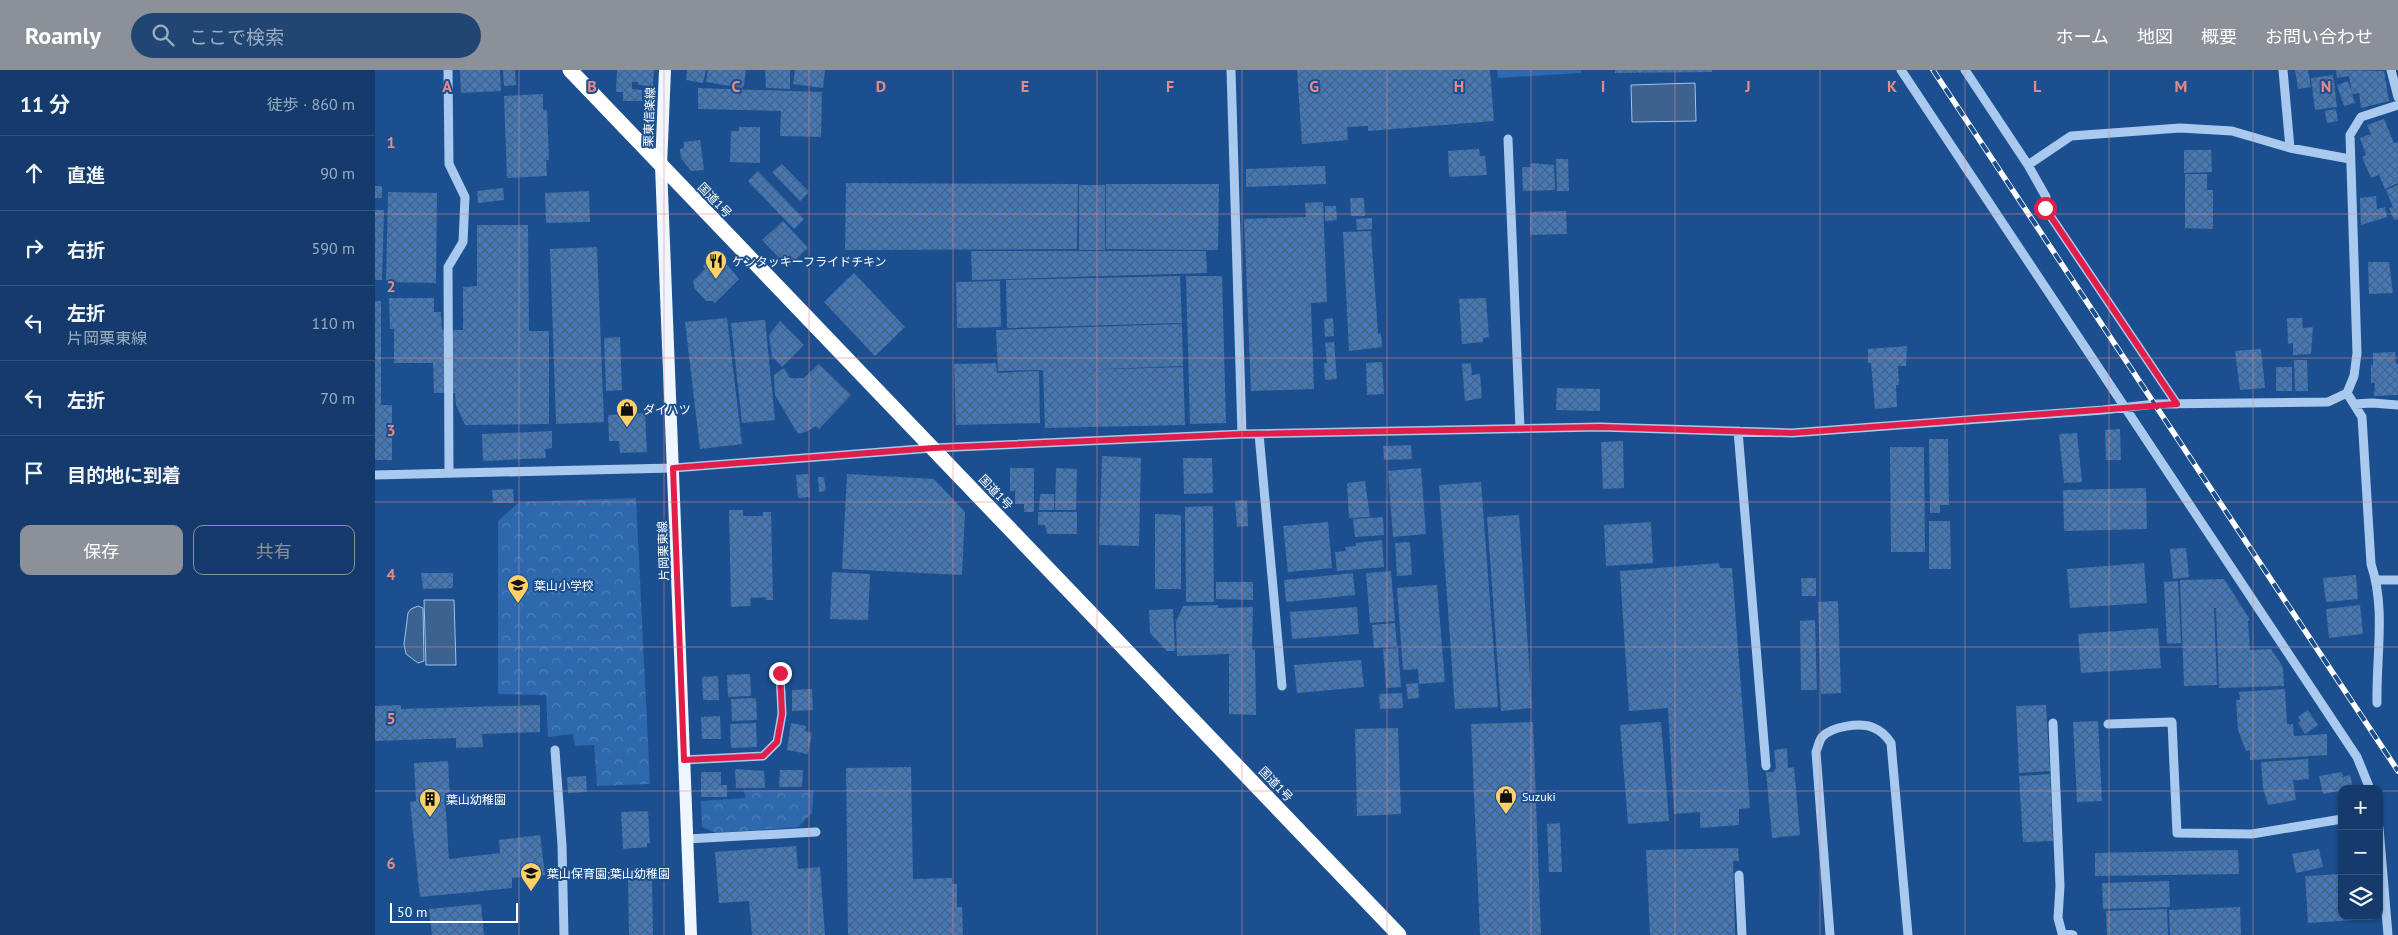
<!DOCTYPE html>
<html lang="ja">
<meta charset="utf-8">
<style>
:root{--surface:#143b6b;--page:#214673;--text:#f1f3f6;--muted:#9dadc1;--line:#33557e;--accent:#8c9099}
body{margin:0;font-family:"PT Sans","Noto Sans JP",sans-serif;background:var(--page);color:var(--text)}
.controls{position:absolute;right:15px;bottom:15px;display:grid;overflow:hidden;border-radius:10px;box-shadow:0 1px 4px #0004}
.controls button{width:45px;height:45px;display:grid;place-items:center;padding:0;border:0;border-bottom:1px solid var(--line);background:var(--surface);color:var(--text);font:25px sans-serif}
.scale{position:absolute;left:15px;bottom:12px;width:128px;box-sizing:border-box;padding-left:5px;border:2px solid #fff;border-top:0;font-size:14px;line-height:18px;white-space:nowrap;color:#fff;-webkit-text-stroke:4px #1b4f8f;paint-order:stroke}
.stop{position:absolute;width:15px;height:15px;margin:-11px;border:4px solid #e11d48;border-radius:50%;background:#fff}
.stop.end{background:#e11d48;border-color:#fff;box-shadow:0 1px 5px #0008}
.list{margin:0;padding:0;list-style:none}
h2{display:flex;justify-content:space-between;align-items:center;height:65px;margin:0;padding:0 20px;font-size:21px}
h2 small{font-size:16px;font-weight:400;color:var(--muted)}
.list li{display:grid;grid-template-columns:32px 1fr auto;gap:15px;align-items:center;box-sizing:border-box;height:75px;padding:0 20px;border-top:1px solid var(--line)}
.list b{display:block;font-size:19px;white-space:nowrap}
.list p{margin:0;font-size:16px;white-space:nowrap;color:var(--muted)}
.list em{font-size:16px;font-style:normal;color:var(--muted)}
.actions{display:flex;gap:10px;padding:15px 20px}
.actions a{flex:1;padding:11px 0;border:1px solid var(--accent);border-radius:10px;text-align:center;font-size:18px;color:var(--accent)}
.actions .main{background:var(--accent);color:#fff}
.icon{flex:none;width:28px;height:28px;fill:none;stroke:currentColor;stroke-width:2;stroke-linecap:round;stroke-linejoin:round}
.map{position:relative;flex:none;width:2023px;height:865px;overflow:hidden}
header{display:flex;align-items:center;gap:30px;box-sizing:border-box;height:70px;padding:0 25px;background:var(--accent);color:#fff}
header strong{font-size:24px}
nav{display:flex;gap:28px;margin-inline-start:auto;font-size:18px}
.search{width:350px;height:45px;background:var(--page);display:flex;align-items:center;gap:12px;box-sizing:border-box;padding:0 18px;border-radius:28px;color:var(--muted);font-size:19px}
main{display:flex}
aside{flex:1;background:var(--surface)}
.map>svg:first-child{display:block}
.park{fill:url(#park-crowns)}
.pitch{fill:#2e69ad}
.water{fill:#3c6290;stroke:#9cc4f0}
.building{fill:url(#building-cross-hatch)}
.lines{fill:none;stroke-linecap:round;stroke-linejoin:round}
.minor{stroke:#a9c9ee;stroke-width:9}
.major{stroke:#f0f6ff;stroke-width:12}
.highway{stroke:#fff;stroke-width:15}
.rail-casing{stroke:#fff;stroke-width:5.5}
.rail{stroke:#1b4f8f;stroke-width:4;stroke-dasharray:11;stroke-linecap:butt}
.route{stroke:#e11d48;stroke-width:6}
.grid{fill:none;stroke:#e88989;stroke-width:1;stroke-opacity:0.55}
.labels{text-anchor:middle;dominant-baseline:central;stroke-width:4;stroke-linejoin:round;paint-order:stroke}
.street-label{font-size:12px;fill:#fff;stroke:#1b4f8f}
.poi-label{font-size:12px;fill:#fff;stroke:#1b4f8f;text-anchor:start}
.grid-label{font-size:16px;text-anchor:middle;font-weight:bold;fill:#e88989;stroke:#1b4f8f;stroke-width:4;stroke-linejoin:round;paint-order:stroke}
</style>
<header>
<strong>Roamly</strong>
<div class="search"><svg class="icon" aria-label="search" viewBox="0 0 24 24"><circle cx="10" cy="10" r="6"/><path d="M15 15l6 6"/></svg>ここで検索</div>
<nav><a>ホーム</a><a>地図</a><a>概要</a><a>お問い合わせ</a></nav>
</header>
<main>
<aside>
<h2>11 分<small>徒歩 · 860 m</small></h2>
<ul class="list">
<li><svg class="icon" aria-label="ahead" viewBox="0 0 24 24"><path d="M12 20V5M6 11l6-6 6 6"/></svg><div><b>直進</b></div><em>90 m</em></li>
<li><svg class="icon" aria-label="right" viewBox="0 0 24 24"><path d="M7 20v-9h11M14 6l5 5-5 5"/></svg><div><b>右折</b></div><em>590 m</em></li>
<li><svg class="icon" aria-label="left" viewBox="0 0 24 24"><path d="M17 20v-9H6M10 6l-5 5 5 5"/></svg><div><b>左折</b><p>片岡栗東線</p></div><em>110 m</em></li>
<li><svg class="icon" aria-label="left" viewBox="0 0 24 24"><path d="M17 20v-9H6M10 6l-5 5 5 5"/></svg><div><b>左折</b></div><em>70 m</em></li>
<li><svg class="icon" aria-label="arrive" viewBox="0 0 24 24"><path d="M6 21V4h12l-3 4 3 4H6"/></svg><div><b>目的地に到着</b></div></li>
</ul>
<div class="actions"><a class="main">保存</a><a>共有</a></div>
</aside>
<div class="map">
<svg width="2023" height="865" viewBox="0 0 2023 865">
<defs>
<pattern id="park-crowns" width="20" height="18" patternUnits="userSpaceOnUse" patternTransform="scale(1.25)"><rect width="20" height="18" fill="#2e69ad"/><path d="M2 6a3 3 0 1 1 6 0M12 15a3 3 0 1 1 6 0" fill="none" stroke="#4d80b9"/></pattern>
<pattern id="building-cross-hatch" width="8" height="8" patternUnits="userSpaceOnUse" patternTransform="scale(1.25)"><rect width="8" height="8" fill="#4478b7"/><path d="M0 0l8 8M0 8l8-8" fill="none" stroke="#486282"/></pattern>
</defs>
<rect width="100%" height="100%" fill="#1b4f8f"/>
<path class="park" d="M261 428 275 714 222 716 219 675 200 676 198 664 173 667 171 625 123 624V451L144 432Z
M369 720H439L437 743 423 757 341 763 327 757 326 731 370 728Z"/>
<path class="pitch" d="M1122 0H1206V3L1123 8Z"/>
<path class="water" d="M1320 13 1321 51 1257 52 1256 15Z
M49 530H79L81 595H51Z
M43 536 48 538 49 591 43 593 31 584 29 574 33 543 36 539Z"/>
<path class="building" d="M85 0H125L126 21 86 23Z
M128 0H140L141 15 129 16Z
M242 0H279L278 16 263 15V12H257V19L267 20V31H248V22H241Z
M312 0H331L328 13 311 10Z
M333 0H371L369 15 367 18 331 12Z
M390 0H415V19L391 18Z
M420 0H450L448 18 418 14Z
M922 0H1115L1119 51 993 61V56L972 57 973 70 927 74Z
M1240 0H1337V2L1240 3Z
M1920 0H1933L1936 17 1923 19Z
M1961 0 2009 1 2014 31 1986 38 1984 23 1977 24 1974 6 1962 8Z
M1958 5 1962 37 1940 40 1936 8Z
M1973 11 1980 33 1969 36 1962 15Z
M323 18 447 22 446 67 405 66 406 41 323 39Z
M168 24V40H172L174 90H171L172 106 132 108 129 26Z
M1961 39 1963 51 1952 53 1950 41Z
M2009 49 2019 73 2023 72V113L2010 119 2004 105 1996 108 1987 87 1991 85 1985 68 1996 64 1992 55Z
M364 57H385V93L355 92 356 61H364Z
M325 70 329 100 316 101 306 88 305 79 309 78V72Z
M1104 79 1105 86H1110L1112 105 1074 107 1073 81Z
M1809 80H1836L1837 102 1809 103Z
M1181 89H1193L1194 121H1182Z
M1156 93 1179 95 1180 120 1148 121 1147 97H1156Z
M407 94 434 122 425 131 397 102Z
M950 96 951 114 871 117V99Z
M383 101 429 149 419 159 373 111Z
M1810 104H1832V120H1838V159L1810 158Z
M471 113 703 114 702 179 470 180Z
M731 114H844L843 180 731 179Z
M704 115H730V180H704Z
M2023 115V149L2019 150 2014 138 2018 137 2011 120Z
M0 116H7V128H0Z
M128 118 129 130 103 133 102 121Z
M214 121 215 152 171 153 170 123Z
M13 122 62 123 61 213 11 212Z
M2001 126 2002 139 2010 137 2012 147 1986 155 1985 128Z
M975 128H989L990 146H976Z
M948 132 952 232 936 233 939 319 876 321 869 149 931 147 930 133Z
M950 136H961L962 150 950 151Z
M0 140H9L7 210H0Z
M1191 141 1192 164 1155 165V142Z
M997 148V159L982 160 981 149Z
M408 151 433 178 413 197 387 170Z
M102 155H153L154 261H174V354L90 355 81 335 80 323H59L58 293H19V259H15L14 228H59V242H66L67 260H88V217L102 216Z
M996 161 1003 264 1006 263 1007 277 974 281 968 162Z
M222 177 229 352 181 354 175 179Z
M596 181H831L832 203 597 210Z
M341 186 348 193 349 191 364 209 340 233 337 231H331L320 219 318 211 330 199 328 196Z
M1993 192H2014L2018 223 1994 224Z
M479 203 530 257 500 286 449 232Z
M805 206 807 253 632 258 631 210Z
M811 206H847L851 353 815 354Z
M625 211 626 257 582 258 581 212Z
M1111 228 1114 267 1108 268V272L1087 274 1084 229Z
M0 231H6V335H17V390H0Z
M352 248 367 374 325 379 310 252Z
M958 248 959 266 950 267 949 249Z
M1912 248H1927L1928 258 1938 257 1936 284 1918 285V273L1913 274Z
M390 250 400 350 367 353 356 253Z
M405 251 429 275 407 297 397 286 394 265Z
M807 254 808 296 704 300 808 297 810 355 670 358 668 300 623 301 621 260Z
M245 267 247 320 231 321 229 268Z
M959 272 962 309 950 310 949 293H952L950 273Z
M1532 276 1531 296H1523L1524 315H1521L1522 337 1500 339 1496 293H1493V279Z
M1886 279 1890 318 1865 320 1860 281Z
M2020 282 2021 294H2023V325L1999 326 2000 313H1996V295H1998V283Z
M1919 290H1932L1933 321H1920Z
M1007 292 1009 324 992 325 991 293Z
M621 293 622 303 664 301 665 353 581 355 579 294Z
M1096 293 1097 305 1105 304 1107 328 1090 331 1087 294Z
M444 294 476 325 444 359 441 356 431 362 423 364 400 325 399 305 409 298 415 308H429Z
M1901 297H1917V321H1901Z
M1182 318 1225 319V341L1181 340Z
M270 343 272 382 245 383 244 371H234L233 345Z
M1745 359 1746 390H1731L1730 360Z
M177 361V378L170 379 171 388 108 391 107 364Z
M1702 363 1707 412 1689 413 1684 364Z
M1554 369H1573L1574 435H1565V443H1555Z
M1248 371 1249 418 1228 419 1226 372Z
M1036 375 1037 389 1009 390 1008 376Z
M1515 377H1549L1550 482H1516Z
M727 386 766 388 764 476 724 475Z
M808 388H837L838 423 809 424Z
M635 398H659V442H649V434H640V421H635Z
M681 398 702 399 701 440H680Z
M1046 398 1051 464 1018 467 1013 401Z
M433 404 435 427 423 428 421 405Z
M472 404 559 409 590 442 587 505 467 499Z
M443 407H449L451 421 444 422Z
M990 411 995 447 974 448 972 413Z
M1106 412 1123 637 1080 639 1064 415Z
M1771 418 1772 459 1689 461 1688 420Z
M138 419 139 433H118L117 420Z
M665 424H679V440H664Z
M872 430 873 456 862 457 860 431Z
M838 436 839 532H811L810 437Z
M354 440H368V446H388V442H396L398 530H391V527L375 528 376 536 356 537Z
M663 442H702V464H672L670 455H663Z
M780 444 806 445V519H780Z
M1144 445 1157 638 1126 641 1112 447Z
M1008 447 1009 465 980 467 978 449Z
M1554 451H1575L1576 499H1554Z
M953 452 957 498 913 502 908 456Z
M1276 452 1278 493 1231 496 1229 455Z
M1007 470 1009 497 962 501 960 482 971 481 970 477 981 476V473Z
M1035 472 1037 505 1022 506 1020 473Z
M1811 478 1814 507 1798 509 1795 479Z
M1344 493 1345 498H1357L1375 738 1364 739V755L1325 758V742L1299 744 1293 638 1254 641 1245 501Z
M1769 493 1772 533 1695 538 1692 499Z
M1016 501 1020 551 995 553 991 503Z
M457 502 495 504 493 550 455 549Z
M46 503H78V518L48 519Z
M978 503 980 525 911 532 909 510Z
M1981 505 1983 529 1951 532 1948 508Z
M1426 508H1441V526H1427Z
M1849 509 1875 550 1873 551 1875 580 1896 579 1908 597 1909 616 1844 618 1841 538H1839L1842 615 1809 616 1805 510Z
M1803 511 1806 573 1792 574 1789 512Z
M841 512H878V530L841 529Z
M1062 515 1070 612 1044 614 1043 599 1028 600 1022 518Z
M1463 531 1466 623 1446 624 1443 532Z
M843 535V538L878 537 877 580 880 579 881 645 854 644V584L802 586 801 552 808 536Z
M1985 535 1988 564 1954 568 1951 539Z
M982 537 984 564 917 569 915 542Z
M798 539 800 581H792L775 563 774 540Z
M1440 550 1442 620H1426L1425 551Z
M1020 553 1022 576 999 578 997 555Z
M1783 558 1786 598 1706 603 1703 564Z
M1023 578 1026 617 1011 618 1008 579Z
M986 590 989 617 922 623 919 595Z
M375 604 376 626 353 627 352 605Z
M343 606 344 630H328L327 607Z
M1043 613 1044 628 1033 629 1031 614Z
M437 619 438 640 417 641V620Z
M1910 619 1912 654H1918L1919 666 1952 664V685L1875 690V680L1871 681 1863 660 1861 630H1865L1864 622Z
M1027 623 1028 638 1005 639 1004 624Z
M381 628 382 650 357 651 356 629Z
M26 635V639L165 635V662L107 664 108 677 81 678V668L0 671V636Z
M1671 635 1675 701 1644 703 1641 636Z
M1933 640 1943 655 1930 664 1923 653 1926 651 1923 647Z
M345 646 346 669H327L326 647Z
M1723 651 1727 731 1702 732 1698 652Z
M1158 652 1166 865H1105L1096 654Z
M1286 652 1294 751 1253 754 1245 655Z
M381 653 382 677 356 678 355 654Z
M416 653 431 656 430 661 437 663 433 684 412 680Z
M1023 658 1026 744 982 746 980 659Z
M1412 678 1413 698 1419 697 1425 765 1397 768 1391 702H1398L1401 698 1399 680Z
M1933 689 1934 709 1911 711H1918L1921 730 1893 735 1888 718 1886 692Z
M73 691 75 729H70L74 789 125 783 124 770 165 765 170 805 137 808V818L45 827 35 732 41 731 39 693Z
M536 697 538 809 577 808V814H582V837H587L588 865H473L471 698Z
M360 699 389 701 390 718H361Z
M405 700H428L427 717H404Z
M326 702H346V715H352V727H326Z
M1967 702 1968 707 1975 705 1978 718 1948 724 1944 706Z
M1675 704 1678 771 1648 772 1644 706Z
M211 706 212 722 193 723 192 707Z
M273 741 275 773H272V777L248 779 246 742Z
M1185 753 1187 802H1174L1172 754Z
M421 776 423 799 445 797 450 865H377L374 831 344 833 340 782Z
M1363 778 1364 791H1358L1360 865H1275L1271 780Z
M1944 779 1948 797 1921 803 1917 784Z
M1863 780 1864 804 1720 806V783Z
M1967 804V846H1994V849L1933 853 1930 806Z
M253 808H277L278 865H254Z
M1794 811 1795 837 1728 839 1727 813Z
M106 834 109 865H57L54 839Z
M1865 837 1866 865H1795L1794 840Z
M1792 839 1793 865H1732L1731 841Z"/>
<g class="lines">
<path class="minor" d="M73 0 74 94 90 127 88 172 73 197 74 402
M856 0 867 364
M1526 0 1982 687 1995 719
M1590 0 1653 95 1696 66 1805 58 1857 61 1915 78 1975 89
M1908 0 1915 78
M2016 0 2023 27
M1133 69 1145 359
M1653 95 1671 127 1670 138 1802 334
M1972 323 1987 347 1996 494C2011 538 2001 587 2002 633
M1979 334 1997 333 2023 335
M1363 361 1391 696
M884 364 907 616
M0 405 298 398 558 378 867 364 1225 357 1417 363 1728 340 1780 334 1953 332 1972 323 1979 306 1982 283 1975 65 1986 47 2023 35
M2002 510H2023
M1678 653 1685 816 1683 848 1687 863 1698 865
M1733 654 1797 652 1802 763 1877 764 1967 749
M180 680 187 775 189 865
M309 690 388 686 402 672 407 644 405 603
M2004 758 2013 865
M312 769 441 762
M1364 805 1367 865
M1455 865 1441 682C1443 677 1444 671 1447 667 1457 656 1486 652 1499 658 1507 661 1512 667 1516 673L1533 865"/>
<path class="major" d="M290 0 286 96 316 865"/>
<path class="highway" d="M195 0 1024 865"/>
<g class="rail-casing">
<path id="rail" d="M1558 0 2023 701"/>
</g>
<use href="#rail" class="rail"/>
</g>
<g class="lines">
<path class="route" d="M405 603 407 644 402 672 388 686 309 690 298 398 558 378 867 364 1225 357 1417 363 1802 334 1670 138"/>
</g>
<path class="grid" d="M144 0V865M289 0V865M434 0V865M578 0V865M722 0V865M867 0V865M1012 0V865M1156 0V865M1300 0V865M1445 0V865M1590 0V865M1734 0V865M1878 0V865M0 144H2023M0 288H2023M0 432H2023M0 577H2023M0 721H1967M2004 721H2023"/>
<defs>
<g id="restaurant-pin" transform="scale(1.125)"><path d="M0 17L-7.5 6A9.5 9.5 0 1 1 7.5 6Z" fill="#ffd166" stroke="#1b4f8f"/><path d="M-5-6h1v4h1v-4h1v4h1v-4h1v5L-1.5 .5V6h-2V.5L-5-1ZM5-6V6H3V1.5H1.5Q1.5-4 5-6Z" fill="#111"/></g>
<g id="shop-pin" transform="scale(1.125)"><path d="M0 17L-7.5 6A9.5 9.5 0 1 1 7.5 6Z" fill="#ffd166" stroke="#1b4f8f"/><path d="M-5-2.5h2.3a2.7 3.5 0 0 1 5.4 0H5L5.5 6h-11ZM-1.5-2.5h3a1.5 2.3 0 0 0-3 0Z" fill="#111"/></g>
<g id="school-pin" transform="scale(1.125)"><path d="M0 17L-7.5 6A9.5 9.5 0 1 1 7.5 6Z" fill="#ffd166" stroke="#1b4f8f"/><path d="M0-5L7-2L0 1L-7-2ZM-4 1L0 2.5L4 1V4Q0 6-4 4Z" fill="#111"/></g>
<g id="building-pin" transform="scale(1.125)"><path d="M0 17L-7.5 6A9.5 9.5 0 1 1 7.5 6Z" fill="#ffd166" stroke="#1b4f8f"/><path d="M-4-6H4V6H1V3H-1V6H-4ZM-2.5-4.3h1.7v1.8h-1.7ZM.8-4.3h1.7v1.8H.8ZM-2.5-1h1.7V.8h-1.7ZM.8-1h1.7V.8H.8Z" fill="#111"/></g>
</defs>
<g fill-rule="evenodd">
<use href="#restaurant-pin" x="341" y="191"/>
<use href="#shop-pin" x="252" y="339"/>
<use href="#school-pin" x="143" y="515"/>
<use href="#shop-pin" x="1131" y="726"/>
<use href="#building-pin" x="55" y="729"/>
<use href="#school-pin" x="156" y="803"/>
</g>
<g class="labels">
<g class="street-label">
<text transform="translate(274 47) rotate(-88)">栗東信楽線</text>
<text transform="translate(340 130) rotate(46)">国道1号</text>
<text transform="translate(621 422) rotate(46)">国道1号</text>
<text transform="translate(288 481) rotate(-92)">片岡栗東線</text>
<text transform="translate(901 714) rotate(46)">国道1号</text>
</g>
<g class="poi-label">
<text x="357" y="191">ケンタッキーフライドチキン</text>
<text x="268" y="339">ダイハツ</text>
<text x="159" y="515">葉山小学校</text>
<text x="1147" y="726">Suzuki</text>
<text x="71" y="729">葉山幼稚園</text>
<text x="172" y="803">葉山保育園;葉山幼稚園</text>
</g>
</g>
<g class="grid-label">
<text x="72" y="22">A</text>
<text x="217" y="22">B</text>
<text x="361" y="22">C</text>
<text x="506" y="22">D</text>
<text x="650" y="22">E</text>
<text x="795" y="22">F</text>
<text x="939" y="22">G</text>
<text x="1084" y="22">H</text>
<text x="1228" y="22">I</text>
<text x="1373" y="22">J</text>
<text x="1517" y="22">K</text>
<text x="1662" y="22">L</text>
<text x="1806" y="22">M</text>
<text x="1951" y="22">N</text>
<text x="16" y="78">1</text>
<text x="16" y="222">2</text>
<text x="16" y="366">3</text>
<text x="16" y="510">4</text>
<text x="16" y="654">5</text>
<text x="16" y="799">6</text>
</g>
</svg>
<div class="controls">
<button>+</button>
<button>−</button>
<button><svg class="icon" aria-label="layers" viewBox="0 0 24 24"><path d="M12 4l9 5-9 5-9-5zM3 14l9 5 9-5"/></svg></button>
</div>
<div class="scale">50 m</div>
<div class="stop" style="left:1670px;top:138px"></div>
<div class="stop end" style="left:405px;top:603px"></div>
</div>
</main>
